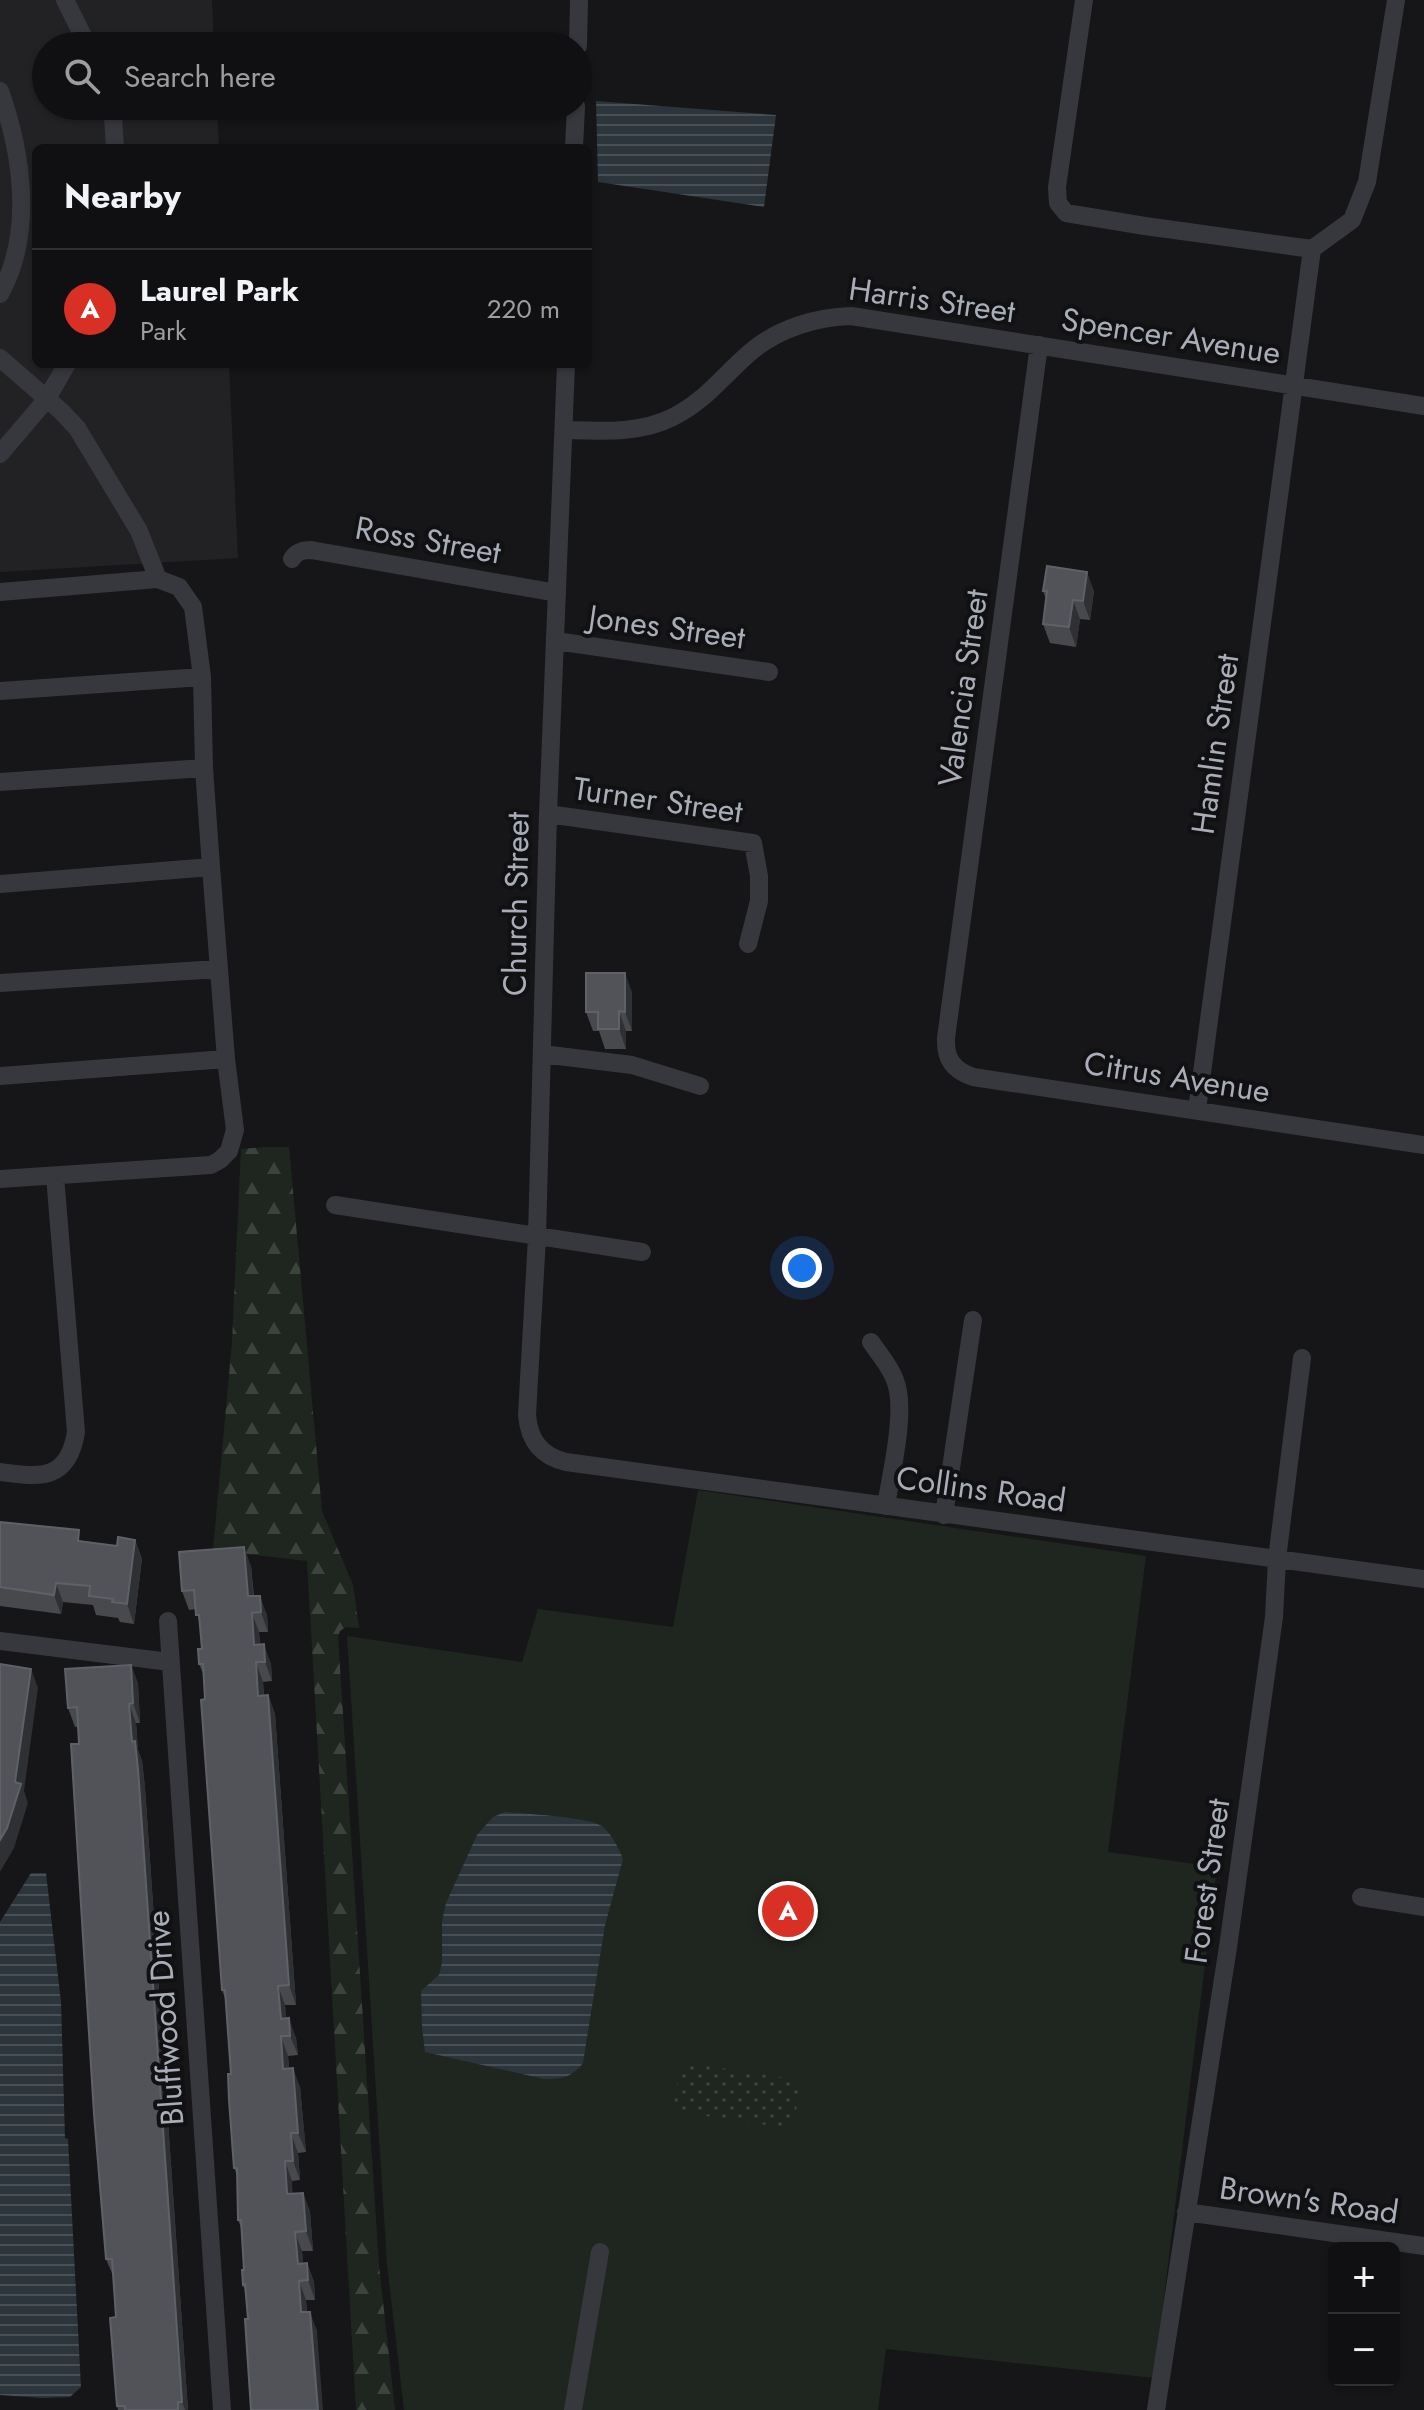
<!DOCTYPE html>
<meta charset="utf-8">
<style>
:root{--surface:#101012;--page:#19191b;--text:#f1f3f6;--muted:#9c9d9f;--line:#303032;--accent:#d93025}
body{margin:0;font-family:Jost,sans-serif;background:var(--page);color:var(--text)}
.controls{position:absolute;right:24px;bottom:24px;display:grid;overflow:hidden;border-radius:12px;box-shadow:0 2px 6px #0004}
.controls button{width:72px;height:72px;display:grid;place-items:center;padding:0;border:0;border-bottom:2px solid var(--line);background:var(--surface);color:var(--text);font:40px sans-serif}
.you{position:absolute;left:802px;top:1268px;width:28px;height:28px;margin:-20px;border:6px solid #fff;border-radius:50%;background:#1a73e8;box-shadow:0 0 0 12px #1a73e833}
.badge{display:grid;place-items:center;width:52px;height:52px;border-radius:50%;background:var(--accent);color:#fff;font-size:26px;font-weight:700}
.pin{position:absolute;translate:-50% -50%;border:4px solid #fff;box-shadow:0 2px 8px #0006}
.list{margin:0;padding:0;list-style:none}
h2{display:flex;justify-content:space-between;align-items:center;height:104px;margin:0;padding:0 32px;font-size:34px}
h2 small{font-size:26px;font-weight:400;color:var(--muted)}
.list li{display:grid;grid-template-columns:52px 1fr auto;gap:24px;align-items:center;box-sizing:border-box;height:120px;padding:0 32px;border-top:2px solid var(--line)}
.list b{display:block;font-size:30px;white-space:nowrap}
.list p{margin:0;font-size:26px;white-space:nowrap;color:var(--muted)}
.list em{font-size:26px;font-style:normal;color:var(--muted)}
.icon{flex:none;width:44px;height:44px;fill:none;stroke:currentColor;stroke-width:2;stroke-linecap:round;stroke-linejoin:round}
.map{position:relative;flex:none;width:1424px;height:2410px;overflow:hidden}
.search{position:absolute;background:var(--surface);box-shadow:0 2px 6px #0004;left:32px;top:32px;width:560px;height:88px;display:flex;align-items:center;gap:20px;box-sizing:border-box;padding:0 28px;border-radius:44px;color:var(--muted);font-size:30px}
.panel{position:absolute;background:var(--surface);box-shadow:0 2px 6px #0004;left:32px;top:144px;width:560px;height:224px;border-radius:12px}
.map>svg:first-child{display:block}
.built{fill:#222225}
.green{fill:#1e261f}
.forest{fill:url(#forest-firs)}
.garden{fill:url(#garden-dots)}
.water{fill:url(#water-rules)}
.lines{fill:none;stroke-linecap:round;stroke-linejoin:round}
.minor{stroke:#37383d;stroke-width:18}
.wall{fill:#47494d}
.shaded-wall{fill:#2f3033}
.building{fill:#525359;stroke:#5f6168;stroke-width:2}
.labels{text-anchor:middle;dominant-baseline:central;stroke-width:8;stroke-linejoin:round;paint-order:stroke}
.street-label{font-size:32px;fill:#a8adb8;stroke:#111113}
</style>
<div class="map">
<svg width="1424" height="2410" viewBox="0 0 1424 2410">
<defs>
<pattern id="forest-firs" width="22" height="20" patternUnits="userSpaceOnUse" patternTransform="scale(2)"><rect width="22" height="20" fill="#1e261f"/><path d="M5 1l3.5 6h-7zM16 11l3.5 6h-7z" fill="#3c433d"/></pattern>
<pattern id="garden-dots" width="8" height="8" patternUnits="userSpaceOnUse" patternTransform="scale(2)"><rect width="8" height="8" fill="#1e261f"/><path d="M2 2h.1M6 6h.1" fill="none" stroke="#3c433d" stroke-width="1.8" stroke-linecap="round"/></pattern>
<pattern id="water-rules" width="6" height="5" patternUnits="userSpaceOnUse" patternTransform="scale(2)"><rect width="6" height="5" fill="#2c353c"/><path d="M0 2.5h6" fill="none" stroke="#485056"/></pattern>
</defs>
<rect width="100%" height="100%" fill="#161618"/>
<path class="built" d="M0 0H212L214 46H46V106H217L219 148H36V364H229L238 558 0 572Z"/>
<path class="green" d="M698 1490 1146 1556 1108 1852 1217 1867 1154 2378 886 2349 878 2410H404L387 2264 347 1636 522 1662 538 1609 673 1627Z"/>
<path class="forest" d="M265 1147H289L322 1511 353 1585 359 1628 346 1627 340 1631 338 1637 379 2265 395 2410H356L307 1561 213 1550 232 1342 241 1149Z"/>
<path class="garden" d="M681 2062 801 2080 793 2129 673 2111Z"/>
<path class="water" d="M596 101 776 115 764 207 598 182Z
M505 1812C525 1814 592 1817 603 1827 613 1836 618 1847 623 1859L605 1925 583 2063C571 2078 562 2079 544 2079L425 2052 422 2027 421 1991 439 1975 442 1963V1922L446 1903 477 1835 493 1817Z
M31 1873H46L61 2002 65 2138 68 2139 81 2387 70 2397 42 2398 0 2395V1922Z"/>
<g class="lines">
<path class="minor" d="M65 0 88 46
M1084 0 1057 187 1058 203 1066 213 1145 226 1312 249 1197 1110
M578 46 579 0
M0 91C22 153 34 233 0 294
M109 106 113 117 115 148
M574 148 576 106
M1312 249 1352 220 1367 182 1396 0
M1039 345 946 1038C945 1059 953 1070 973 1077L1424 1145
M0 358 61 411 77 428 139 531 158 579
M566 364 548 814 537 1237 527 1415C529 1440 541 1456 566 1462L1424 1579
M564 430C600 431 640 434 673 417 706 401 726 372 753 350 780 328 817 317 851 316L1424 406
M0 454 46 400 67 364
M292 559C296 552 302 550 311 550L557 593
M0 592 158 579 179 587 193 607 202 677 204 768 211 867 226 1059 235 1130 229 1151 220 1160 211 1165 0 1179
M556 641 769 672
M0 691 202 677
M0 782 204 768
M548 814 753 843 759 876V901L748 944
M0 884 211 867
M0 983 218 969
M542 1054 632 1065 700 1086
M0 1076 226 1059
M335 1205 642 1252
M871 1342C879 1354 890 1366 895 1380 907 1410 891 1473 886 1506
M0 1472C39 1477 68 1482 76 1432L55 1176
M944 1515 973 1320
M168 1621 222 2410
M0 1641 170 1662
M1361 1897 1424 1907
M1186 2212 1424 2246
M573 2410 600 2252
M1156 2410 1228 1947 1274 1617 1277 1559 1302 1358"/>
</g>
<path class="wall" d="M1043 591H1094L1090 620 1080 619 1076 647 1050 643 1043 624 1046 599Z
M632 992V1031H626V1049H605L599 1031H593L586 1012Z
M0 1522 83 1541 117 1546 135 1540 142 1559 134 1624 120 1622 118 1618 96 1615 93 1605 63 1602 61 1614 0 1606Z
M251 1566 254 1596 267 1615 268 1632H259L260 1645 271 1664 272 1681 263 1682 264 1695H268L275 1714 296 2005H285L286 2019 296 2038 298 2055 288 2056 289 2068 300 2087 306 2152 298 2153 300 2180 292 2181V2194L303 2193 310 2212 313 2251H302L303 2263H307L314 2282 315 2300H306L307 2312 317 2331 248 2319 246 2293 243 2285 244 2270 242 2230 238 2220 237 2175 234 2168 231 2074 226 2001 222 1990 204 1676 199 1664 202 1649 200 1624 196 1609 189 1610 182 1591Z
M131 1665 138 1684 140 1723H136L138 1750 142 1761 145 1788 188 2410H118L117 2406 116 2317 114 2278 106 2259 79 1744 78 1727H75L68 1708Z"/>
<path class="shaded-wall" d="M1087 572 1094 591 1090 620 1083 601Z
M1073 600 1080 619 1076 647 1069 627Z
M625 973 632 992V1031L625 1012Z
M619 1011 626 1031V1049L619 1029Z
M135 1540 142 1559 134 1624 127 1604Z
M244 1547 251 1566 255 1616 248 1596Z
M56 1583 63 1602 61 1614 54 1595Z
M260 1596 267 1615 268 1632 261 1612Z
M252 1613 259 1632 261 1664 254 1645Z
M264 1644 271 1664 272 1681 265 1662Z
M256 1662 263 1682 265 1715 258 1696Z
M131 1665 138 1684 140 1723 133 1703Z
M31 1669 38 1688 24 1791 28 1803 14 1848 0 1872V1840L15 1782Z
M268 1695 275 1714 296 2005 289 1985Z
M129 1704 136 1723 138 1750 142 1761 145 1788 188 2410H185L182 2402Z
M278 1986 285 2005 288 2038 281 2019Z
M289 2018 296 2038 298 2055 290 2036Z
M281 2036 288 2056 290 2088 283 2069Z
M293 2068 300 2087 306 2152 298 2133Z
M291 2133 298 2153 300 2180 293 2161Z
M285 2161 292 2181 294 2213 287 2194Z
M303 2193 310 2212 313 2251 306 2231Z
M295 2232 302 2251 305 2283 298 2264Z
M307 2263 314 2282 315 2300 308 2280Z
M299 2281 306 2300 308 2331 301 2312Z
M310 2312 317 2331 323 2410H318Z"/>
<path class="building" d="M1047 566 1087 572 1083 601 1073 600 1069 627 1043 624 1047 591H1043Z
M586 973H625V1012L619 1011V1029H598V1012H586Z
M0 1522 79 1530 78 1541 117 1546 118 1537 135 1540 127 1604 112 1602 113 1599 89 1596 90 1586 56 1583 54 1595 0 1587Z
M244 1547 248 1596H260L261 1612 252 1613 254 1645 264 1644 265 1662H256L258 1696 268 1695 289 1985 278 1986 281 2019 289 2018 290 2036H281L283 2069 293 2068 298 2133H291L293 2161H285L287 2194 303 2193 306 2231 295 2232 298 2264 307 2263 308 2280 299 2281 301 2312H310L318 2410H251L245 2319H248L245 2284 243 2285 242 2270H244L241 2220H238L237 2168H234L229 2100 228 2074H231L225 1990H222L201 1700 205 1699 203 1664H199L198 1649H202L199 1615H196L194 1590 182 1591 179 1552Z
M0 1664 31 1669 15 1782 21 1784 7 1828 0 1840Z
M131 1665 133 1703 129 1704 132 1742 135 1741 138 1769 182 2402H178V2410H125V2406H117L110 2318 116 2317 112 2259H106L94 2114 71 1744H79L77 1707 68 1708 65 1669Z"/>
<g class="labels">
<g class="street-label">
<text transform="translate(932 300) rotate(8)">Harris Street</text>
<text transform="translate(1171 336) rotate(9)">Spencer Avenue</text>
<text transform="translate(428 540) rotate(10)">Ross Street</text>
<text transform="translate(667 627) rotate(8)">Jones Street</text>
<text transform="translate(963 688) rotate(-82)">Valencia Street</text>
<text transform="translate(1215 744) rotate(-82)">Hamlin Street</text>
<text transform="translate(658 800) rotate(8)">Turner Street</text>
<text transform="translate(516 904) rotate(-89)">Church Street</text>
<text transform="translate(1177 1077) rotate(9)">Citrus Avenue</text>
<text transform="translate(981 1489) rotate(8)">Collins Road</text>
<text transform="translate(1207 1881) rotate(-82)">Forest Street</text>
<text transform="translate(165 2018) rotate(-94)">Bluffwood Drive</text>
<text transform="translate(1309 2200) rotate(8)">Brown's Road</text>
</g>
</g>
</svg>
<div class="controls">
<button>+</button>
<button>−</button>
</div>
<div class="you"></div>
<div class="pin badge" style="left:788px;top:1911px">A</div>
<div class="search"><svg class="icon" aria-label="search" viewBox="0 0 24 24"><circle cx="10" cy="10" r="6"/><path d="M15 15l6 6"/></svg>Search here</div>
<section class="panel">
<h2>Nearby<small></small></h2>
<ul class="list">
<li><span class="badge">A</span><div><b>Laurel Park</b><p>Park</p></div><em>220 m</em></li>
</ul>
</section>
</div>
